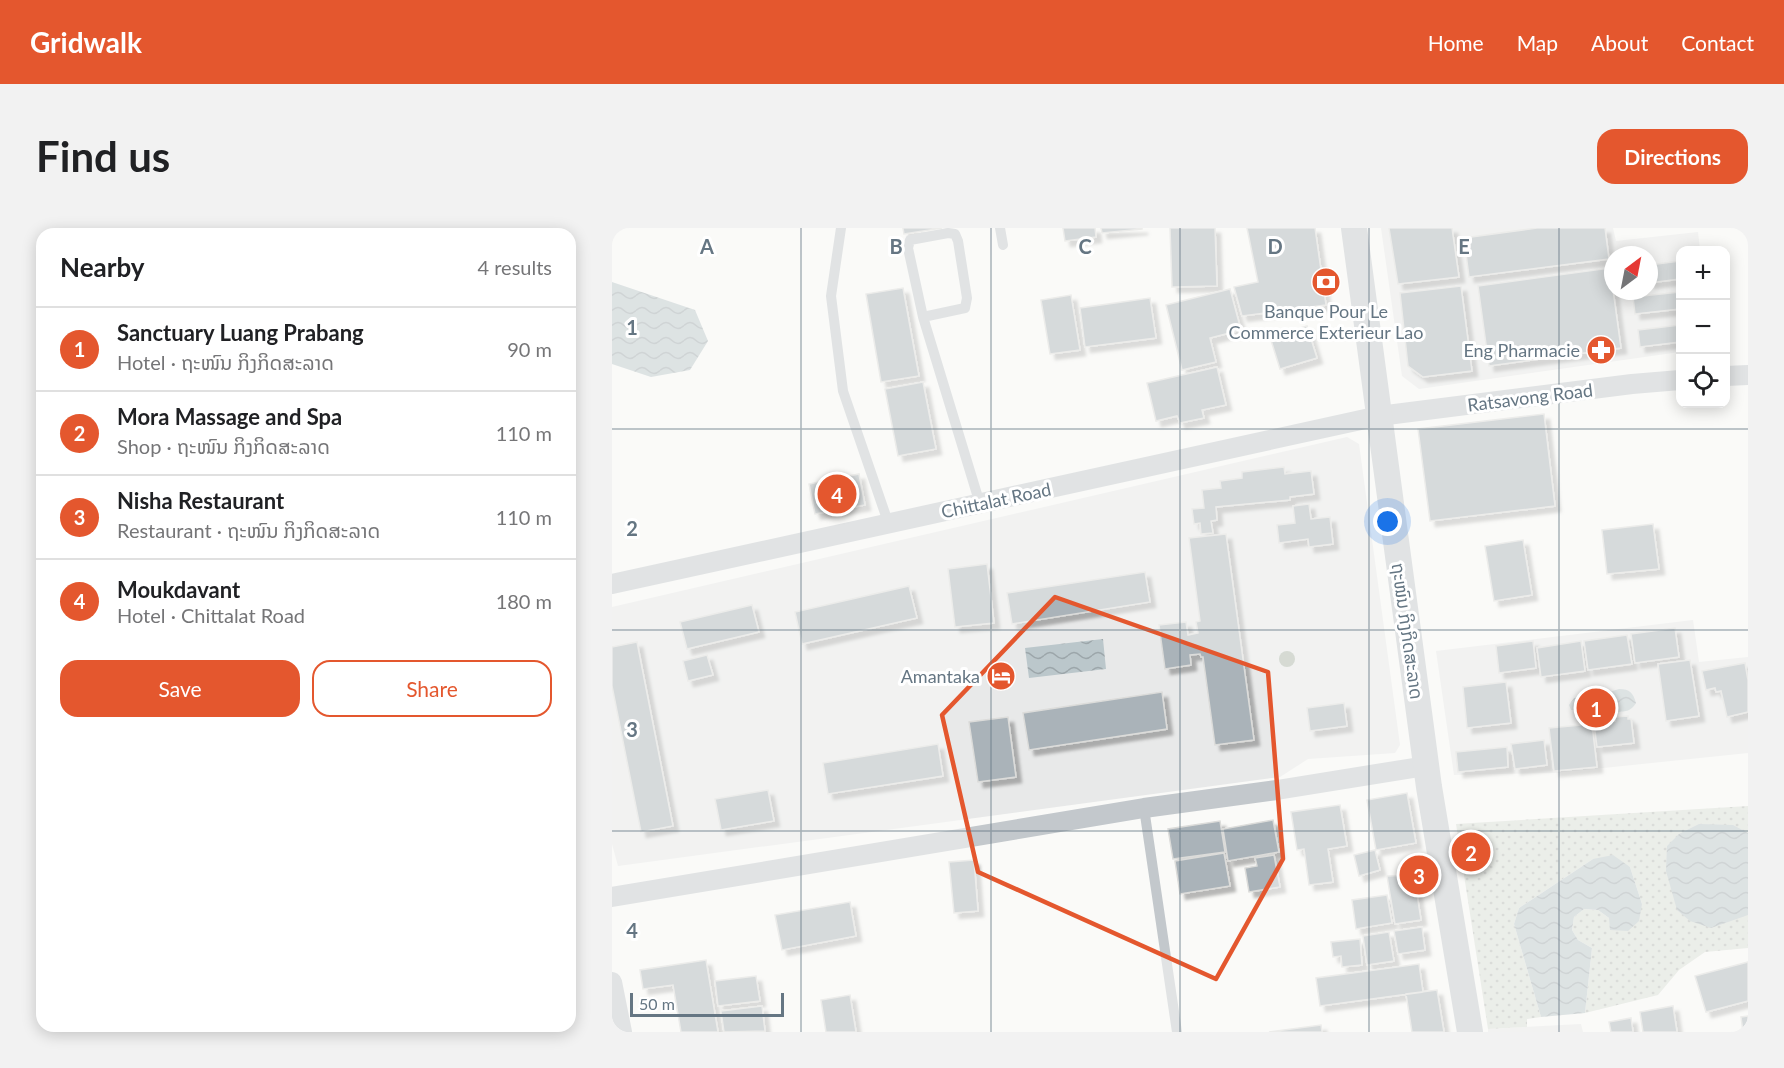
<!DOCTYPE html>
<meta charset="utf-8">
<style>
:root{--surface:#fff;--page:#f2f2f2;--text:#202124;--muted:#757577;--line:#e0e0e0;--accent:#e4572e}
body{margin:0;font-family:Lato,"Noto Sans Lao",sans-serif;background:var(--page);color:var(--text)}
.controls{position:absolute;right:18px;top:18px;display:grid;overflow:hidden;border-radius:12px;box-shadow:0 3px 15px #0003}
.controls button{width:54px;height:54px;display:grid;place-items:center;padding:0;border:0;border-bottom:2px solid var(--line);background:var(--surface);color:var(--text);font:30px sans-serif}
.compass{position:absolute;left:992px;top:18px;width:54px;height:54px;border-radius:50%;background:var(--surface);box-shadow:0 3px 15px #0003;rotate:32deg}
.scale{position:absolute;left:18px;bottom:15px;width:154px;box-sizing:border-box;padding-left:6px;border:3px solid #657683;border-top:0;font-size:16px;line-height:21px;white-space:nowrap;color:#657683;-webkit-text-stroke:4px #fff;paint-order:stroke}
.you{position:absolute;left:776px;top:294px;width:21px;height:21px;margin:-15px;border:4px solid #fff;border-radius:50%;background:#1a73e8;box-shadow:0 0 0 9px #1a73e833}
.badge{display:grid;place-items:center;width:39px;height:39px;border-radius:50%;background:var(--accent);color:#fff;font-size:20px;font-weight:700}
.pin{position:absolute;translate:-50% -50%;border:3px solid #fff;box-shadow:0 2px 6px #0006}
.list{margin:0;padding:0;list-style:none}
h2{display:flex;justify-content:space-between;align-items:center;height:78px;margin:0;padding:0 24px;font-size:26px}
h2 small{font-size:20px;font-weight:400;color:var(--muted)}
.list li{display:grid;grid-template-columns:39px 1fr auto;gap:18px;align-items:center;box-sizing:border-box;height:84px;padding:0 24px;border-top:2px solid var(--line)}
.list b{display:block;font-size:22px;white-space:nowrap}
.list p{margin:0;font-size:20px;white-space:nowrap;color:var(--muted)}
.list em{font-size:20px;font-style:normal;color:var(--muted)}
.actions{display:flex;gap:12px;padding:18px 24px}
.actions a{flex:1;padding:14px 0;border:2px solid var(--accent);border-radius:18px;text-align:center;font-size:21px;color:var(--accent)}
.actions .main{background:var(--accent);color:#fff}
.icon{flex:none;width:33px;height:33px;fill:none;stroke:currentColor;stroke-width:2;stroke-linecap:round;stroke-linejoin:round}
.map{position:relative;flex:none;width:1136px;height:804px;overflow:hidden;border-radius:18px}
header{display:flex;align-items:center;gap:36px;box-sizing:border-box;height:84px;padding:0 30px;background:var(--accent);color:#fff}
header strong{font-size:28px}
nav{display:flex;gap:33px;margin-inline-start:auto;font-size:21px}
.intro{display:flex;align-items:center;justify-content:space-between;box-sizing:border-box;height:144px;padding:0 36px}
h1{margin:0;font-size:42px}
.button{padding:15px 27px;border-radius:18px;background:var(--accent);color:#fff;font-size:21px;font-weight:700}
main{display:flex;gap:36px;padding:0 36px}
aside{flex:1;background:var(--surface);border-radius:18px;box-shadow:0 3px 15px #0003}
.map>svg:first-child{display:block}
.built{fill:#e8e9e9;fill-rule:evenodd}
.park{fill:url(#park-dots)}
.water{fill:url(#water-waves)}
.building{fill:#aab3b9;stroke:#dcdcda;stroke-width:1.5;filter:url(#shadow)}
.lines{fill:none;stroke-linecap:round;stroke-linejoin:round}
.service{stroke:#c3c8cc;stroke-width:10}
.minor{stroke:#c3c8cc;stroke-width:20}
.tertiary{stroke:#c3c8cc;stroke-width:26}
.tree{fill:#aab4a7}
.marked{fill:none;stroke:#e4572e;stroke-width:4.5;stroke-linejoin:round}
.grid{fill:none;stroke:#657683;stroke-width:1.5;stroke-opacity:0.55}
.labels{text-anchor:middle;dominant-baseline:central;stroke-width:6;stroke-linejoin:round;paint-order:stroke}
.poi-label{font-size:18px;fill:#657683;stroke:#fff;text-anchor:end}
.street-label{font-size:18px;fill:#657683;stroke:#fff}
.grid-label{font-size:20px;text-anchor:middle;font-weight:bold;fill:#657683;stroke:#fff;stroke-width:6;stroke-linejoin:round;paint-order:stroke}
</style>
<header>
<strong>Gridwalk</strong>
<nav><a>Home</a><a>Map</a><a>About</a><a>Contact</a></nav>
</header>
<div class="intro"><h1>Find us</h1><a class="button">Directions</a></div>
<main>
<aside>
<h2>Nearby<small>4 results</small></h2>
<ul class="list">
<li><span class="badge">1</span><div><b>Sanctuary Luang Prabang</b><p>Hotel · ຖະໜົນ ກິງກິດສະລາດ</p></div><em>90 m</em></li>
<li><span class="badge">2</span><div><b>Mora Massage and Spa</b><p>Shop · ຖະໜົນ ກິງກິດສະລາດ</p></div><em>110 m</em></li>
<li><span class="badge">3</span><div><b>Nisha Restaurant</b><p>Restaurant · ຖະໜົນ ກິງກິດສະລາດ</p></div><em>110 m</em></li>
<li><span class="badge">4</span><div><b>Moukdavant</b><p>Hotel · Chittalat Road</p></div><em>180 m</em></li>
</ul>
<div class="actions"><a class="main">Save</a><a>Share</a></div>
</aside>
<div class="map">
<svg width="1136" height="804" viewBox="0 0 1136 804">
<defs>
<pattern id="park-dots" width="8" height="8" patternUnits="userSpaceOnUse" patternTransform="scale(1.5)"><rect width="8" height="8" fill="#dadfd7"/><path d="M2 2h.1M6 6h.1" fill="none" stroke="#b4b9b4" stroke-width="1.8" stroke-linecap="round"/></pattern>
<pattern id="water-waves" width="16" height="10" patternUnits="userSpaceOnUse" patternTransform="scale(1.5)"><rect width="16" height="10" fill="#bbc7cb"/><path d="M0 5q4-4 8 0t8 0" fill="none" stroke="#9ca6aa"/></pattern>
<filter id="shadow"><feDropShadow dx="5.5" dy="5.5" stdDeviation="1.5" flood-color="#0004"/></filter>
</defs>
<rect width="100%" height="100%" fill="#fafaf8"/>
<path class="built" d="M769 0H1001L1004 13 1086 4 1088 22H1068V124L807 161 790 148ZM1001 27H1037V63H1001Z
M735 209 747 216 788 517 783 525 696 531 668 549 6 638 0 616V379Z
M1081 392 1087 434 1136 429V525L943 545 842 547 824 423Z
M969 796 971 804H876V801Z"/>
<path class="park" d="M1136 578V720L1093 724 1067 742 1046 767 973 785 980 720 966 712 960 702 962 689 972 681 986 682 997 690 1030 676 1018 639 981 631 907 680 902 696 929 789 915 791V799L876 801 844 596Z"/>
<path class="water" d="M0 54 83 82 96 113 78 142 39 149 0 136Z
M491 411 494 441 417 450 413 420Z
M1007 461C1018 461 1021 465 1024 475 1017 486 1012 482 1001 485 998 486 995 489 992 490L977 482H959L957 477 962 470 970 469 976 465H994Z
M1087 596 1121 597 1136 605V687L1099 700 1078 693 1065 682 1054 643 1055 618 1067 606Z
M1001 627 1018 639 1030 676 1027 693 1016 703 998 702 997 690 986 682 972 681 962 689 960 702 966 712 980 720 973 785 929 789 902 696 907 680 981 631Z"/>
<path class="building" d="M291 0H330L292 6Z
M451 0H483L484 9 453 13Z
M489 0H530V1L490 5Z
M558 0H603L605 58 560 59Z
M635 0H703L714 77 630 88 622 59 646 54Z
M777 0H840L847 49 786 56Z
M925 0H993L997 31 857 49 852 10Z
M1068 33V51L1037 55V37Z
M998 40 1009 120 877 138 866 58Z
M849 58 860 143 811 149 796 138 788 65Z
M291 60 307 148 269 154 254 66Z
M618 61 629 102 598 110 604 134 570 142 554 77Z
M1068 64V81L1023 86 1021 69Z
M459 67 468 122 438 126 429 72Z
M538 70 544 110 473 119 468 80Z
M1068 97V114L1028 119 1026 102Z
M695 98 705 130 668 141 658 109Z
M605 139 614 177 590 182 592 190 568 195 565 188 544 193 535 155Z
M311 154 324 221 286 228 273 161Z
M932 186 943 278 818 293 806 201Z
M672 239 673 246 699 243 702 266 678 269V272L604 279 605 292 599 293 601 305 589 306 588 295 582 296 580 281 592 280 590 262 609 260 608 253 630 250V244Z
M247 246 253 277 203 286 197 256Z
M697 276 699 291 718 289 721 316 697 319 696 311 667 315 665 297 683 295 681 278Z
M1041 296 1047 341 995 346 990 302Z
M614 306 642 512 603 517 591 429H589L588 426 578 427 579 437 553 441 547 397 574 394 576 407 586 405 584 394 588 393 577 310Z
M911 312 920 367 882 373 873 318Z
M375 336 382 395 343 399 336 341Z
M533 344 538 374 400 396 395 365Z
M297 358 305 390 190 416 183 384Z
M140 377 147 404 75 421 68 394Z
M1063 400 1067 429 1023 435 1019 406Z
M1015 407 1020 436 976 442 972 413Z
M921 413 924 440 887 445 884 418Z
M969 413 973 443 929 449 925 420Z
M25 414 61 598 29 604 0 458V419Z
M95 427 101 447 76 453 71 433Z
M1078 432 1087 488 1054 493 1046 436Z
M1133 435 1136 452V484L1115 489 1109 463 1104 464 1103 460 1094 462 1090 443Z
M894 454 899 495 855 500 851 459Z
M550 464 555 501 417 522 411 485Z
M732 475 735 498 698 503 695 480Z
M1016 488V491H1019L1022 515 985 519 982 496 1003 493V489Z
M396 489 404 549 366 554 357 494Z
M980 496 985 539 942 543 937 500Z
M932 512 935 537 903 541 899 516Z
M326 516 331 548 216 566 211 535Z
M895 519 896 539 846 544 844 524Z
M156 562 162 593 109 602 103 571Z
M795 565 804 615 764 622 755 572Z
M728 577 735 618 716 621 721 654 697 657 692 621 685 622 679 584Z
M661 592 667 624 616 633 611 601Z
M608 593 613 624 561 631 556 601Z
M763 622 768 642 747 648 742 627Z
M612 625 618 658 568 666 563 633Z
M662 627 668 659 637 664 633 640 645 638 643 630Z
M362 632 366 683 342 685 337 634Z
M802 647 809 692 783 696 775 648Z
M775 667 780 695 744 701 740 672Z
M238 674 244 708 170 722 163 687Z
M810 699 813 722 786 726 782 703Z
M777 704 782 733 755 737 751 708Z
M748 711 750 737 730 739 729 728 721 729 719 714Z
M94 732 106 804H69L61 757 31 761 28 742Z
M1136 734V773L1094 784 1083 748Z
M807 736 811 764 708 778 704 750Z
M144 748 148 773 106 778 103 753Z
M825 762 832 804H800L794 766Z
M238 767 244 804H214L209 772Z
M150 778 153 803 112 804 109 783Z
M1061 778 1065 804H1031L1028 784Z
M1136 788V804H1131L1129 789Z
M1019 790 1021 804H999L997 794Z
M709 797 710 804H657Z"/>
<g class="lines">
<path class="service" d="M229 0 219 68 231 163 276 294
M388 0 391 17
M311 89 353 80 355 70 346 13 343 6 336 5 298 12 296 20 311 89 368 276
M532 580 565 804"/>
<path class="minor" d="M1114 148 1136 147
M0 356 767 188 1020 156 1068 152
M0 669 532 580 665 562 814 538
M0 754 10 804"/>
<path class="tertiary" d="M742 0 817 559 858 804"/>
</g>
<circle class="tree" cx="675" cy="431" r="8"/>
<path d="M0 0H1136V804H0ZM443 369 656 444 671 631 604 751 366 644 330 487Z" fill="#fafaf8" fill-opacity=".55" fill-rule="evenodd"/>
<path class="marked" d="M443 369 656 444 671 631 604 751 366 644 330 487Z"/>
<path class="grid" d="M189 0V804M379 0V804M568 0V804M757 0V804M947 0V804M0 201H1136M0 402H1136M0 603H1136"/>
<defs>
<g id="bank-disc" transform="scale(1.5)"><circle r="9.5" fill="#e4572e" stroke="#fff"/><path d="M-6-4H6V4H-6ZM0-2.3a2.3 2.3 0 1 0 0 4.6a2.3 2.3 0 1 0 0-4.6Z" fill="#fff"/></g>
<g id="pharmacy-disc" transform="scale(1.5)"><circle r="9.5" fill="#e4572e" stroke="#fff"/><path d="M-2-6h4v4h4v4h-4v4h-4v-4h-4v-4h4Z" fill="#fff"/></g>
<g id="hotel-disc" transform="scale(1.5)"><circle r="9.5" fill="#e4572e" stroke="#fff"/><path d="M-6-4.5h1.5V1H6V5H4.5V3h-9V5H-6ZM-4 0a1.8 1.8 0 1 1 3.6 0ZM.5 0V-2.5h3Q6-2.5 6 0Z" fill="#fff"/></g>
</defs>
<g fill-rule="evenodd">
<use href="#bank-disc" x="714" y="54"/>
<use href="#pharmacy-disc" x="989" y="122"/>
<use href="#hotel-disc" x="389" y="448"/>
</g>
<g class="labels">
<g class="poi-label">
<text x="714" y="83" text-anchor="middle">Banque Pour Le<tspan x="714" dy="21">Commerce Exterieur Lao</tspan></text>
<text x="968" y="122">Eng Pharmacie</text>
<text x="368" y="448">Amantaka</text>
</g>
<g class="street-label">
<text transform="translate(918 169) rotate(-7)">Ratsavong Road</text>
<text transform="translate(384 272) rotate(-12)">Chittalat Road</text>
<text transform="translate(796 403) rotate(82)">ຖະໜົນ ກິງກິດສະລາດ</text>
</g>
</g>
<g class="grid-label">
<text x="95" y="26">A</text>
<text x="284" y="26">B</text>
<text x="473" y="26">C</text>
<text x="663" y="26">D</text>
<text x="852" y="26">E</text>
<text x="20" y="107">1</text>
<text x="20" y="308">2</text>
<text x="20" y="509">3</text>
<text x="20" y="710">4</text>
</g>
</svg>
<div class="controls">
<button>+</button>
<button>−</button>
<button><svg class="icon" aria-label="locate" viewBox="0 0 24 24"><circle cx="12" cy="12" r="6"/><path d="M12 2v4M12 18v4M2 12h4M18 12h4"/></svg></button>
</div>
<svg class="compass" viewBox="-18 -18 36 36"><path d="M0-13l5 13h-10z" fill="#e53935"/><path d="M0 13l5-13h-10z" fill="#757577"/></svg>
<div class="scale">50 m</div>
<div class="you"></div>
<div class="pin badge" style="left:984px;top:480px">1</div>
<div class="pin badge" style="left:859px;top:624px">2</div>
<div class="pin badge" style="left:807px;top:647px">3</div>
<div class="pin badge" style="left:225px;top:266px">4</div>
</div>
</main>
